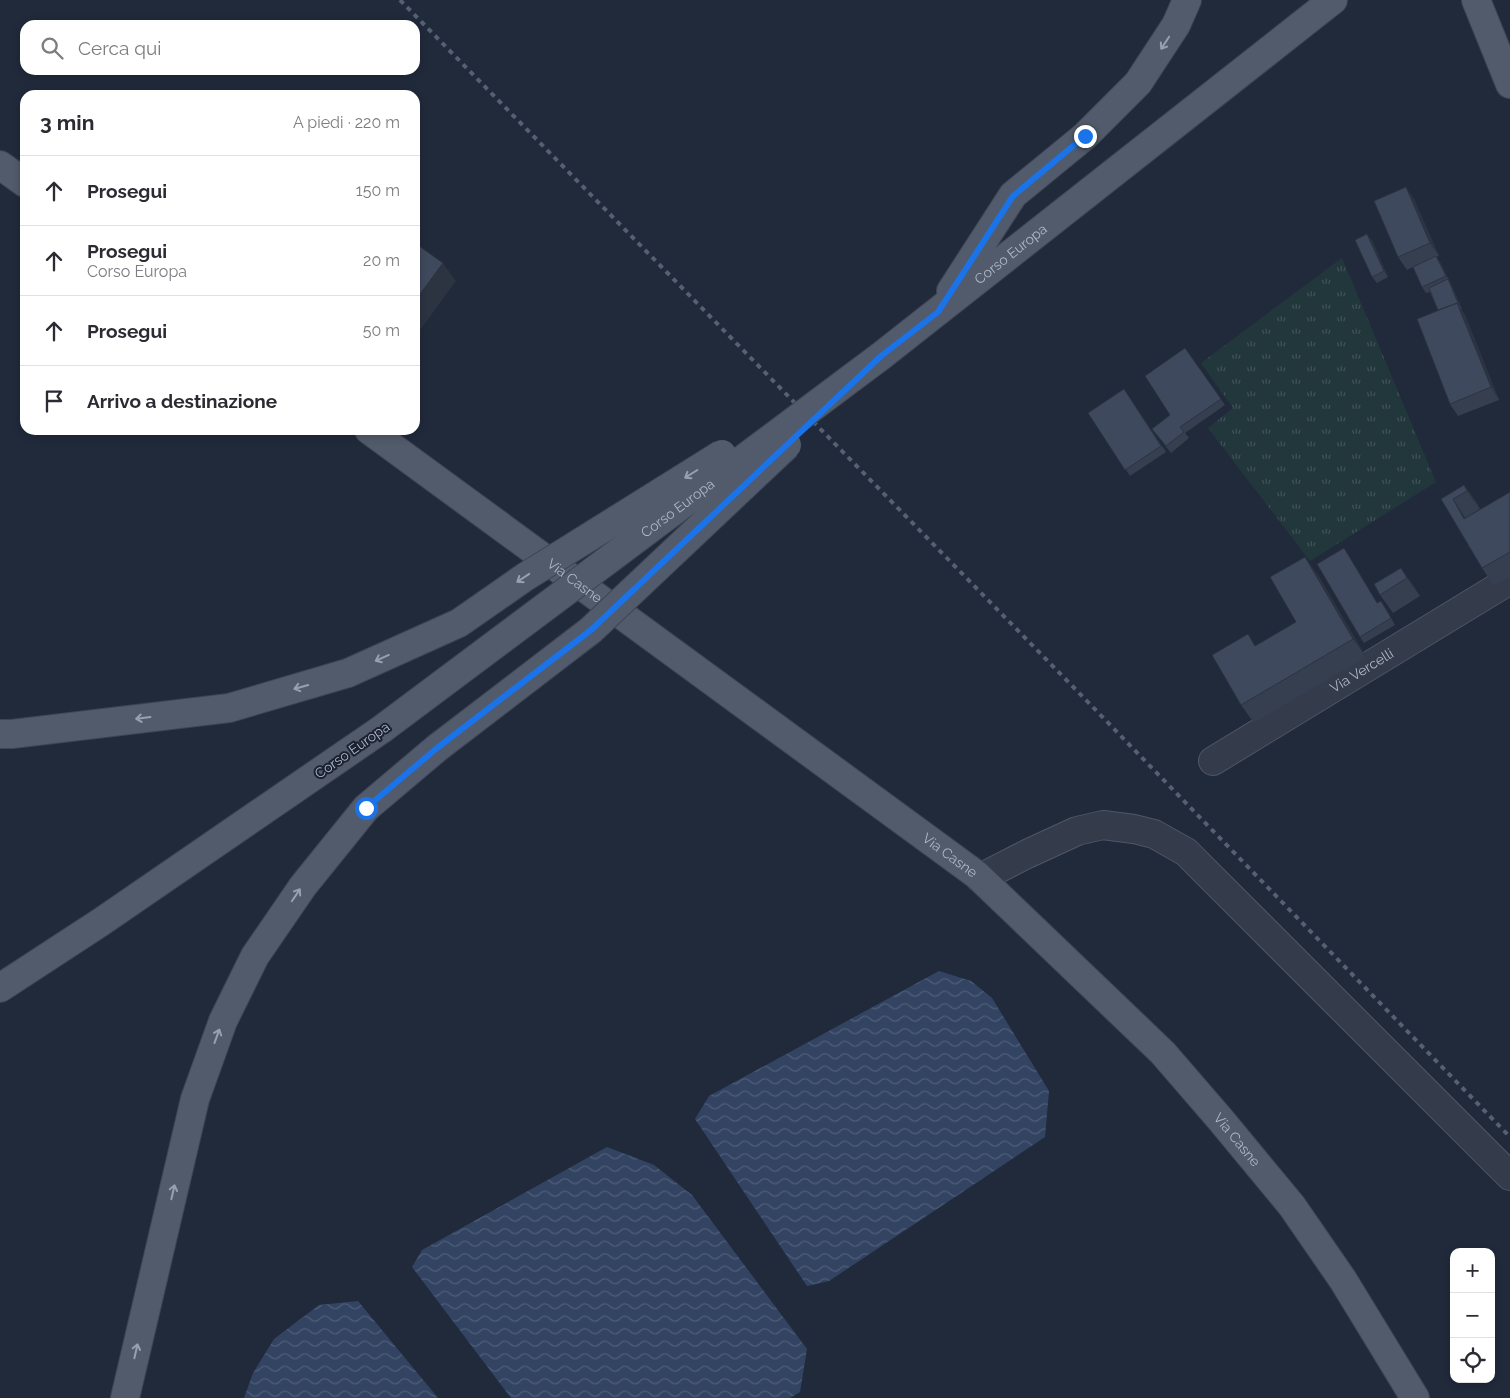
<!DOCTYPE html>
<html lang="it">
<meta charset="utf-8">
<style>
:root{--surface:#fff;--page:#f2f2f3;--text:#2b2b33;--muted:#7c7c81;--line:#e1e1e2}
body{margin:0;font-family:Raleway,sans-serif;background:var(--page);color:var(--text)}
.controls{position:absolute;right:15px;bottom:15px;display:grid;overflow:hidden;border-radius:10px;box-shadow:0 2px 8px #0003}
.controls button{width:45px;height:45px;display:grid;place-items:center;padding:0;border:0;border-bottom:1px solid var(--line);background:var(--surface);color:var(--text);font:25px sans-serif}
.stop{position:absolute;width:15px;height:15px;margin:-11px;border:4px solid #1a73e8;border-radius:50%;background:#fff}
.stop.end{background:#1a73e8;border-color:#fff;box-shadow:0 1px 5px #0008}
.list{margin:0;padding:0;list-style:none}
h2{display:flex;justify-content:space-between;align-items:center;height:65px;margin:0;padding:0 20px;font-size:21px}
h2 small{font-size:16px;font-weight:400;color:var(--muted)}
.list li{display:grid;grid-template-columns:32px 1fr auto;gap:15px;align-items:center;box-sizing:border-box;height:70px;padding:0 20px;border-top:1px solid var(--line)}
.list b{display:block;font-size:19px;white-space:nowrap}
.list p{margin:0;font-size:16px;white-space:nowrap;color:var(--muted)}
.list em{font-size:16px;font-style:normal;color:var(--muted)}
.icon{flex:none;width:28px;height:28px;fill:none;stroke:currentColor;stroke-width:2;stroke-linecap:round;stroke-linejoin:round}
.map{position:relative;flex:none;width:1510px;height:1398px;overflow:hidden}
.search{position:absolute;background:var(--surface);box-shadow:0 2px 8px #0003;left:20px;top:20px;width:400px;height:55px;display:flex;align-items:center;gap:12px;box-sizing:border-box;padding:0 18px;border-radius:15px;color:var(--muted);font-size:19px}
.panel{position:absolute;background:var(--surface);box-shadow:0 2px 8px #0003;left:20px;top:90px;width:400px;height:345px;border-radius:15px}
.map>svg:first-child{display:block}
.park{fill:url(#park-tufts)}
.water{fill:url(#water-waves)}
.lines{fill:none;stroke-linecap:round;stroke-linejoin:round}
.minor-casing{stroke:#4f5766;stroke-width:30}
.major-casing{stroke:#3e4554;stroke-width:30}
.minor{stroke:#343c4b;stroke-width:28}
.major{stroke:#525b6b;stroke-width:28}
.rail{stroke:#566073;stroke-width:4;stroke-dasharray:5 5;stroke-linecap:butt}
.major-bridge-casing{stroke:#3e4554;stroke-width:30;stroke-linecap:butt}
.major-bridge{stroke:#525b6b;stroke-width:28}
.wall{fill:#363f50}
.shaded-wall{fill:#2c3341}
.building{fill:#3f495d;stroke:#2c3341}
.oneway{stroke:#98a0b0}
.route{stroke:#1a73e8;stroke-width:6}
.labels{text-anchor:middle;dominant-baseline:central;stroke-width:4;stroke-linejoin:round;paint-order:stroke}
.street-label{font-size:14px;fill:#afb7c7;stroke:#1a2130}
</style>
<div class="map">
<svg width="1510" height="1398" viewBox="0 0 1510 1398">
<defs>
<pattern id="park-tufts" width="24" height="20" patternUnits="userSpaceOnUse" patternTransform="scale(1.25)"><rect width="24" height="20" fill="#22373c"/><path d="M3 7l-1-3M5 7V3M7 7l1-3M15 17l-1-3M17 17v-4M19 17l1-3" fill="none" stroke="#405257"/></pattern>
<pattern id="water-waves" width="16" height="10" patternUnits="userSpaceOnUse" patternTransform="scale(1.25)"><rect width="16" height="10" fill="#334463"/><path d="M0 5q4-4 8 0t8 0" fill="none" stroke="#4e5d78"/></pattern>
</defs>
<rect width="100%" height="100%" fill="#202a3b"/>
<path class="park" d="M1342 258 1436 482 1310 561 1208 428 1233 408 1201 363Z"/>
<path class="water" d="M939 971 971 981 992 998 1049 1091 1045 1137 829 1281 807 1286 695 1119 709 1096Z
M607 1147 654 1165 692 1195 807 1349 800 1392 790 1398H511L412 1267 422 1250Z
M358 1301 438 1398H244L253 1373 274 1339 319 1305Z"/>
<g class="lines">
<g class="minor-casing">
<g id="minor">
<path id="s1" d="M1213 761 1510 580"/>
<path d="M980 878 1027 854 1077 831 1103 825 1134 829 1154 834 1186 852 1510 1176"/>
</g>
</g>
<g class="major-casing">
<g id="major">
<path d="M1476 0 1510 84"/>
<path d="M0 165 25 183"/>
<path d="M951 291 1013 195 1085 136 1138 83 1176 25 1187 0"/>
<path id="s2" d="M881 356 1333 0"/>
<path id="s3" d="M369 430 977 875 1163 1053 1220 1119 1292 1206 1343 1280 1415 1398"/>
<path d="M0 734H12L229 708 348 673"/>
<path d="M0 988 101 922 382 729"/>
<path d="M125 1398 195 1099 223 1021 255 956 303 886 366 808 437 748"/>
</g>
</g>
<use href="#minor" class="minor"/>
<use href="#major" class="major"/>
<path class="rail" d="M400 0 1085 699 1510 1137"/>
<g class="major-bridge-casing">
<g id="major-bridge">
<path d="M348 673 459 623 525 577 722 454"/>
<path id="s4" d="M382 729 881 356"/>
<path d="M437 748 591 630 787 445"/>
</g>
</g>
<use href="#major-bridge" class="major-bridge"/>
</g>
<path class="wall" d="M1414 199 1439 256 1436 257 1440 262 1452 286 1462 309H1461L1465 315 1499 400 1458 416 1450 404 1438 310 1430 292 1426 293 1422 287 1413 267 1407 270 1398 257Z
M1372 240 1388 277 1377 283 1372 277Z
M1185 348 1225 405 1185 433 1189 438 1171 453 1152 429 1170 415Z
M1124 389 1166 452 1130 476 1088 413Z
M1464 485 1477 503 1480 509 1466 518 1510 492V577L1494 586 1482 568 1441 499Z
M1348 554 1377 603 1385 607 1395 625 1364 643 1360 637Z
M1401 568 1420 596 1393 613 1380 595Z
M1318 575 1366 657 1254 723 1241 705 1256 646 1296 622Z"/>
<path class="shaded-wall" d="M1406 187 1414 199 1439 256 1430 243Z
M1367 234 1372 240 1388 277 1384 271Z
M1436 256 1440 262 1450 282 1446 276Z
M443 263 456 281 415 337V301Z
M1448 279 1452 286 1462 309 1458 303Z
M1457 303 1465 315 1499 400 1491 387Z
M1464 485 1477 503 1480 509 1467 491Z
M1453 499 1465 517 1477 537 1464 519Z
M1344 548 1348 554 1381 609 1377 603Z
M1305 557 1318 575 1366 657 1353 639Z
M1401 568 1414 586 1420 596 1407 578Z"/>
<path class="building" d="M1406 187 1430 243 1398 257 1374 201Z
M1367 234 1384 271 1372 277 1355 240Z
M415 243 443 263 415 301Z
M1436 256 1446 276 1422 287 1413 267Z
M1448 279 1458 303 1438 310 1429 288Z
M1457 303 1491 387 1450 404 1417 319Z
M1185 348 1221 399 1180 427 1184 432 1166 446 1152 429 1170 415 1145 376Z
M1124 389 1161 446 1125 470 1088 413Z
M1464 485 1467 491 1453 499 1464 519 1510 492V552L1482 568 1441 499Z
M1344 548 1377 603 1381 601 1391 618 1360 637 1317 564Z
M1305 557 1353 639 1241 705 1212 655 1248 634 1255 646 1296 622 1270 577Z
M1401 568 1407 578 1380 595 1374 584Z"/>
<defs><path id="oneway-shaft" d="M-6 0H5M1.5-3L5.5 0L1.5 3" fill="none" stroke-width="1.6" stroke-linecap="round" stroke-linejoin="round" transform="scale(1.25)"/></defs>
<g class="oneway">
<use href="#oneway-shaft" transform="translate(1165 43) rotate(123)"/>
<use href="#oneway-shaft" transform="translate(691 474) rotate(148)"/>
<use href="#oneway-shaft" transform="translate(523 578) rotate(146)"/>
<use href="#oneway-shaft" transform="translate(382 658) rotate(156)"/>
<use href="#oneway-shaft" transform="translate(301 687) rotate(164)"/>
<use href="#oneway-shaft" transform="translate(143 718) rotate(173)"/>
<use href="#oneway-shaft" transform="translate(296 895) rotate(-56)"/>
<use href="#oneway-shaft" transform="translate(217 1036) rotate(-70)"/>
<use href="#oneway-shaft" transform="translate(173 1192) rotate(-77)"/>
<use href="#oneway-shaft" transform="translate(136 1351) rotate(-77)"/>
</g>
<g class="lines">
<path class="route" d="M366 808 437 748 591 630 881 356 938 312 1013 196 1085 136"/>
</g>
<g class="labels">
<g class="street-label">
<text stroke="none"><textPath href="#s2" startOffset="165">Corso Europa</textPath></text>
<text stroke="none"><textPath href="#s4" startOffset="369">Corso Europa</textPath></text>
<text stroke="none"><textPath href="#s3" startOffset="255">Via Casne</textPath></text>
<text stroke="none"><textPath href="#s1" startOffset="174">Via Vercelli</textPath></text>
<text transform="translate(352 750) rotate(-35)">Corso Europa</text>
<text stroke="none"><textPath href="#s3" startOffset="720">Via Casne</textPath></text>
<text stroke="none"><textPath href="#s3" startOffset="1125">Via Casne</textPath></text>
</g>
</g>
</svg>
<div class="controls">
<button>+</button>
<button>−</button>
<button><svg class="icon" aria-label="locate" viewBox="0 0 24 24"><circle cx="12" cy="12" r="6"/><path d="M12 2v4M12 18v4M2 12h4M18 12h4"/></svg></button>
</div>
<div class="stop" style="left:366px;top:808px"></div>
<div class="stop end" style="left:1085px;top:136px"></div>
<div class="search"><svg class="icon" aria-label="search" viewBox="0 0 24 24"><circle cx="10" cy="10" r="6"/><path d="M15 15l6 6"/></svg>Cerca qui</div>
<section class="panel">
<h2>3 min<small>A piedi · 220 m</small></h2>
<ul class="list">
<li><svg class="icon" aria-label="ahead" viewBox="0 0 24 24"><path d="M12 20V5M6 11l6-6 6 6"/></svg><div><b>Prosegui</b></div><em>150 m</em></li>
<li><svg class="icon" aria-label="ahead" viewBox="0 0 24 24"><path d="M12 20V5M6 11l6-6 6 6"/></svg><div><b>Prosegui</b><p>Corso Europa</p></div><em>20 m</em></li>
<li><svg class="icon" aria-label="ahead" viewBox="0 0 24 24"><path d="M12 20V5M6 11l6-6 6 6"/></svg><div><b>Prosegui</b></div><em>50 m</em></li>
<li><svg class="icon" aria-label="arrive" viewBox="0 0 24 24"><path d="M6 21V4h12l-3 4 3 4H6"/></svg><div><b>Arrivo a destinazione</b></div></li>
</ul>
</section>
</div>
